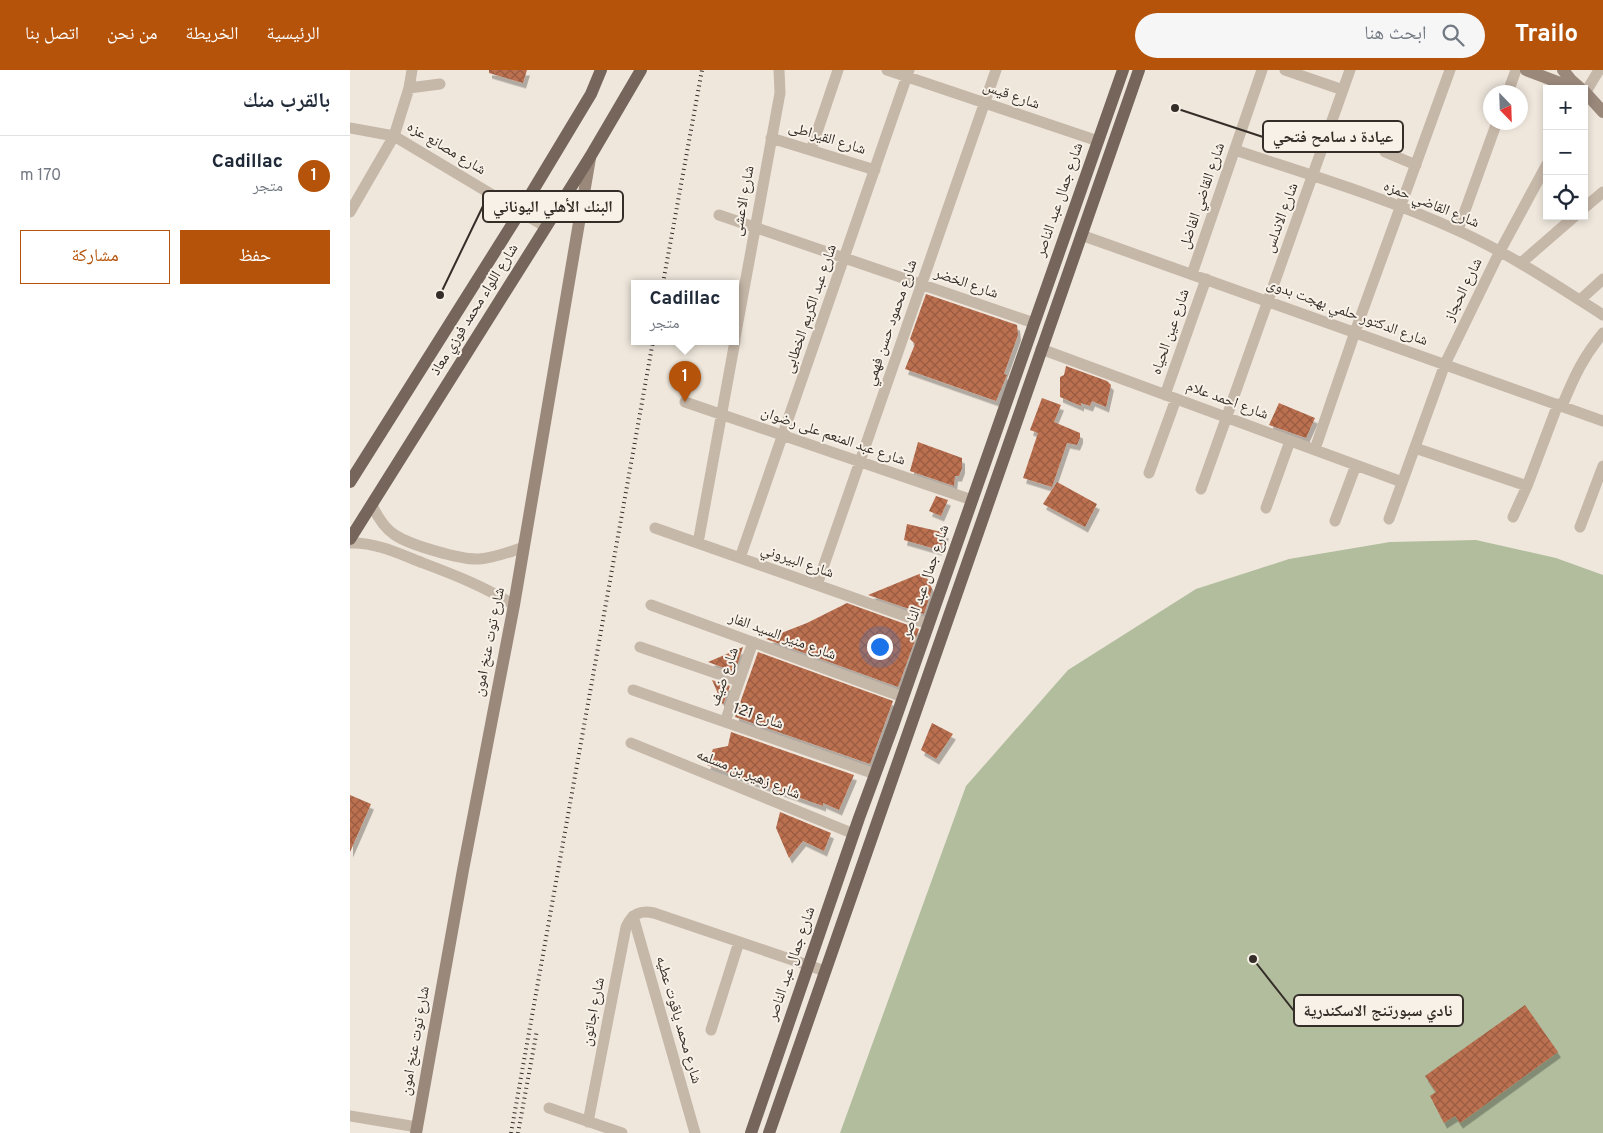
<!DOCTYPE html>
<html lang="ar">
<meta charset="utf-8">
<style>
:root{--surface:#fff;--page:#f6f6f7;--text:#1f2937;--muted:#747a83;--line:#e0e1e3;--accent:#b45309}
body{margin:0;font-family:Overpass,"Noto Naskh Arabic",sans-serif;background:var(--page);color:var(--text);direction:rtl}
.controls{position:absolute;right:15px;top:15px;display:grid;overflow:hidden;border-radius:0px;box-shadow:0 2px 8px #0003}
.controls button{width:45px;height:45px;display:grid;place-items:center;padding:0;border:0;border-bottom:1px solid var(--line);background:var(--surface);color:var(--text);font:25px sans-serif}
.compass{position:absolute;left:1133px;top:15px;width:45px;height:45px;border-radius:50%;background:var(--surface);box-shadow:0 2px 8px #0003;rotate:157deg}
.you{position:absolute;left:529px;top:576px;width:18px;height:18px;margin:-12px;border:4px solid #fff;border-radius:50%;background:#1a73e8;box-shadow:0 0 0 8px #1a73e833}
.badge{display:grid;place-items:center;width:32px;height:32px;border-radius:50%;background:var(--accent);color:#fff;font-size:16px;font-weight:700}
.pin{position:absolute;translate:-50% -41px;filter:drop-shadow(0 1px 2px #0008)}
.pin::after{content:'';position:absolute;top:26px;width:18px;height:15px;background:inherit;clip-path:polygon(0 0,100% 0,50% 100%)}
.popup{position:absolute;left:281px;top:210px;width:108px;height:65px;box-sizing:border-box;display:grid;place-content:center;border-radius:0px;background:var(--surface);filter:drop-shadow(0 1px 4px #0005);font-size:16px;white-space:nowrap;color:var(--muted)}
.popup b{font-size:19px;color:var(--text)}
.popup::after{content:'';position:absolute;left:50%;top:100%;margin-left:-10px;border:10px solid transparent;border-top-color:var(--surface)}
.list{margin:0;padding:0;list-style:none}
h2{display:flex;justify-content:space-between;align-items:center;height:65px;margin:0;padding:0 20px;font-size:21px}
h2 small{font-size:16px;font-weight:400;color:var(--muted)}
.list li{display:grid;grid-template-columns:32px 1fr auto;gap:15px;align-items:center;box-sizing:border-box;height:80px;padding:0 20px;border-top:1px solid var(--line)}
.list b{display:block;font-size:19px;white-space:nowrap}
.list p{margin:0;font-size:16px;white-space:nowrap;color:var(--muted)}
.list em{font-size:16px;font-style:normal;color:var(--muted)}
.actions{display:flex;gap:10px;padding:15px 20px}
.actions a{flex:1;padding:11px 0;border:1px solid var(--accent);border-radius:0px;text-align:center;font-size:18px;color:var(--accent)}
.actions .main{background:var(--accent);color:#fff}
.icon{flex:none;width:28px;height:28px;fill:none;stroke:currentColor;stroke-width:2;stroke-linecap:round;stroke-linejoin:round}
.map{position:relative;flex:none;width:1253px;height:1063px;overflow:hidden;direction:ltr}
header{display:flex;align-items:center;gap:30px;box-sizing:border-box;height:70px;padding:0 25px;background:var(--accent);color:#fff}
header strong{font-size:24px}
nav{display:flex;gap:28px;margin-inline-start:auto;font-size:18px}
.search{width:350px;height:45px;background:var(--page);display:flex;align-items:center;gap:12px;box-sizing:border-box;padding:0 18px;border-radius:28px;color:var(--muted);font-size:19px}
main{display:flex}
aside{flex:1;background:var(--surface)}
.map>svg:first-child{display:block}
.pitch{fill:#b1bd9d}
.building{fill:url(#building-cross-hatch);filter:url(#shadow)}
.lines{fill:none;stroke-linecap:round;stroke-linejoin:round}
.street{stroke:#c6b8a9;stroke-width:11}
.secondary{stroke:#9a887b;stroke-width:12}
.primary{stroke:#75655b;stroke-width:12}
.rail{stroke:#342d28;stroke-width:4;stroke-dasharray:1 4;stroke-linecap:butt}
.labels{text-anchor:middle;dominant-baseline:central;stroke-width:4;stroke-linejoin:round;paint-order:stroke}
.street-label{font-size:15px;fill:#342d28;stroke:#f8f1e8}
.leader{fill:none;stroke:#342d28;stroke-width:2}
.callout-dot{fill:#342d28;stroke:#f8f1e8;stroke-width:2}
.callout{fill:#f8f1e8;stroke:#342d28;stroke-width:2}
.callout-label{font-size:16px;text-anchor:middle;font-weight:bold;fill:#342d28}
</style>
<header>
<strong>Trailo</strong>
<div class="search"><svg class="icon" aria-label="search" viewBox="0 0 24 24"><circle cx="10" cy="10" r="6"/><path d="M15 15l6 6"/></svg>ابحث هنا</div>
<nav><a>الرئيسية</a><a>الخريطة</a><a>من نحن</a><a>اتصل بنا</a></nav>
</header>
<main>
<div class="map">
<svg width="1253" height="1063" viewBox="0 0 1253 1063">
<defs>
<pattern id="building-cross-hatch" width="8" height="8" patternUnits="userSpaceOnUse" patternTransform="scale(1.25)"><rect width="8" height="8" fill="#bb6f4f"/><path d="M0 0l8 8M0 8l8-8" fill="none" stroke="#995c42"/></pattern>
<filter id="shadow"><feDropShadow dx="3" dy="5.5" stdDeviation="0" flood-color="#0004"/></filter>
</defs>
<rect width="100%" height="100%" fill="#efe7dc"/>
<path class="pitch" d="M1126 470 1206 488 1253 505V1063H490L616 716 718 600 846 519 939 489 1040 472Z"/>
<path class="building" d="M139 0H177L173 13 139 3Z
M576 224 667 255 668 265 654 304 657 305 646 331 555 299 565 274 560 269Z
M716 296 757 311 761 315 756 337 742 331 740 336 731 333V336L710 327V307L714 305Z
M692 328 711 335 704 352 730 363V368L727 375 717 373 702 417 673 408 688 363 680 360Z
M929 333 965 348 956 368 919 355Z
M568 372 612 388V398L609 406H605L604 416 560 401Z
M707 412 747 434 735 457 693 434Z
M586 426 598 430 591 446 579 441Z
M557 454 596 463 589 480 554 470Z
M574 502 582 519 574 544 518 525Z
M497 533 569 559 548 617 416 569 457 553Z
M393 577 385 602 358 592Z
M408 582 543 631 520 694 385 647Z
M362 610 380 616 373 635Z
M582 653 603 664 586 689 571 680Z
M381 662 504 705 489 740 473 733V736L357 695 363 679 378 676Z
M0 725 21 734 0 782Z
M430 742 481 763 474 781 453 771 439 788 426 758Z
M1175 935 1208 982 1110 1053 1105 1046 1094 1053 1080 1026 1086 1022 1075 1006Z"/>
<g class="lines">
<path class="street" d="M537 0 748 71
M935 0 993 20
M59 18 90 14
M1158 22 1166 0
M1234 25 1249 0
M0 58 44 66 196 157
M421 68 525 100
M461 80 488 0
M885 80C960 105 1037 128 1109 161 1160 184 1206 215 1253 245
M1035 82 1066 95
M1234 138 1253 122
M0 142 44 66 59 18 62 0
M369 145 684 253
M1108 160 1147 52
M731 165 1253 351
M1171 193 1225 146
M842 204 912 0
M1230 230 1253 209
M385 268 430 23 429 0
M691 279 1052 412
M815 325 856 209
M335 332 622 430
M1212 336C1224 307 1233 287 1253 263
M1065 378 1177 416
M965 379 1005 262 1100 0
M799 403 826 329
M851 419 1000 0
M22 435C27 446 34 458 45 465 60 475 111 490 129 489 145 488 159 482 174 477
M916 438 940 371
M1163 447 1177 416 1208 334
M1039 449 1095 294 1150 181 1197 94
M985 451 1006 395
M1230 457 1253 396
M305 458 578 554
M0 473C26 472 50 484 73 493 105 505 135 517 164 535
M348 473 385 271
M390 488 559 0
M467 515 646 0
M301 535 553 627
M290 577 389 611
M283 620 525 704
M375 652 403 572
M281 673 504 764
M283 846 345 1063
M361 960 389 872
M199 1038 272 1063
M0 1046 67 1057
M238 1052 276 857C282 844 290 840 304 843L475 901"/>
<path class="secondary" d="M1176 0 1226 19
M1213 0 1221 10 1230 18
M1234 21 1253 42
M66 1063 113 800 164 535 240 88"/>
<path class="primary" d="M0 412 170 142 241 24 251 0
M0 469 240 87 291 0
M401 1063 509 748 543 656 773 0
M419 1063 789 0"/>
<path class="rail" d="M313 213 352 0
M161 1063 303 271
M168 1063 187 960"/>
</g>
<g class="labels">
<g class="street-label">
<text transform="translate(661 26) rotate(19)">شارع قيس</text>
<text transform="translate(477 69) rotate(17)">شارع القيراطى</text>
<text transform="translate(96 79) rotate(31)">شارع مصانع عزه</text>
<text transform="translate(853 126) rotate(-71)">شارع القاضي الفاضل</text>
<text transform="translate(710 130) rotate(-71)">شارع جمال عبد الناصر</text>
<text transform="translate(394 131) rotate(-80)">شارع الاعشى</text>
<text transform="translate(1081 135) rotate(22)">شارع القاضي حمزه</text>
<text transform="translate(932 148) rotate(-70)">شارع الاندلس</text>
<text transform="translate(616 214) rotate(19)">شارع الخضر</text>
<text transform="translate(1114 220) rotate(-64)">شارع الحجاز</text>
<text transform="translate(461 239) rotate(-71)">شارع عبد الكريم الخطابى</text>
<text transform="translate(125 240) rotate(-58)">شارع اللواء محمد فوزي معاذ</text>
<text transform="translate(997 243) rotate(20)">شارع الدكتور حلمي بهجت بدوى</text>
<text transform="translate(542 253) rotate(-71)">شارع محمود حسن فهمي</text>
<text transform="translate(821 262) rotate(-71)">شارع عين الحياه</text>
<text transform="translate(877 331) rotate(20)">شارع احمد علام</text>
<text transform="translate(483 367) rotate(19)">شارع عبد المنعم على رضوان</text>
<text transform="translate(447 492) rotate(19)">شارع البيروني</text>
<text transform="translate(576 512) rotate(-71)">شارع جمال عبد الناصر</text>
<text transform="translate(432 567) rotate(20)">شارع منير السيد الفار</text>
<text transform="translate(140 572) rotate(-79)">شارع توت عنخ امون</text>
<text transform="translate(375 607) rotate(-71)">شارع ضيف</text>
<text transform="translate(408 647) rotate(19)">شارع 121</text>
<text transform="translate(398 705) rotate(22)">شارع زهير بن مسلمه</text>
<text transform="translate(442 894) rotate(-71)">شارع جمال عبد الناصر</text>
<text transform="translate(244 942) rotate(-79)">شارع اجاتون</text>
<text transform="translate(328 950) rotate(74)">شارع محمد ياقوت عطيه</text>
<text transform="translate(66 971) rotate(-80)">شارع توت عنخ امون</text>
</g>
</g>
<path class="leader" d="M825 38L913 67M90 225L133 136M903 889L944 941"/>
<g class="callout-dot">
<circle cx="825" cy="38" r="5"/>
<circle cx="90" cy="225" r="5"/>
<circle cx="903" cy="889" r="5"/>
</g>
<g class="callout">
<rect x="913" y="51" width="140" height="31" rx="5"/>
<rect x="133" y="121" width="140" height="31" rx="5"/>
<rect x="944" y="925" width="169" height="31" rx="5"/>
</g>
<g class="callout-label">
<text x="983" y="72">عيادة د سامح فتحي</text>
<text x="203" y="142">البنك الأهلي اليوناني</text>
<text x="1028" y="946">نادي سبورتنج الاسكندرية</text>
</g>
</svg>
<div class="controls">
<button>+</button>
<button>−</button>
<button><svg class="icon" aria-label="locate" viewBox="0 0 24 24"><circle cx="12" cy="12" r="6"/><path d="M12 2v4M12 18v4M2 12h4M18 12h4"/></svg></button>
</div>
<svg class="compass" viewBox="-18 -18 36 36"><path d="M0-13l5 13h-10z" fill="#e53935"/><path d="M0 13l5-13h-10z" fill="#747a83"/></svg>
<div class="you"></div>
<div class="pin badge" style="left:335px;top:332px">1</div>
<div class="popup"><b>Cadillac</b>متجر</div>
</div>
<aside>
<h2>بالقرب منك<small></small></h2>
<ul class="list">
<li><span class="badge">1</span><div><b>Cadillac</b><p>متجر</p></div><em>170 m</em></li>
</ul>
<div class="actions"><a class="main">حفظ</a><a>مشاركة</a></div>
</aside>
</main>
